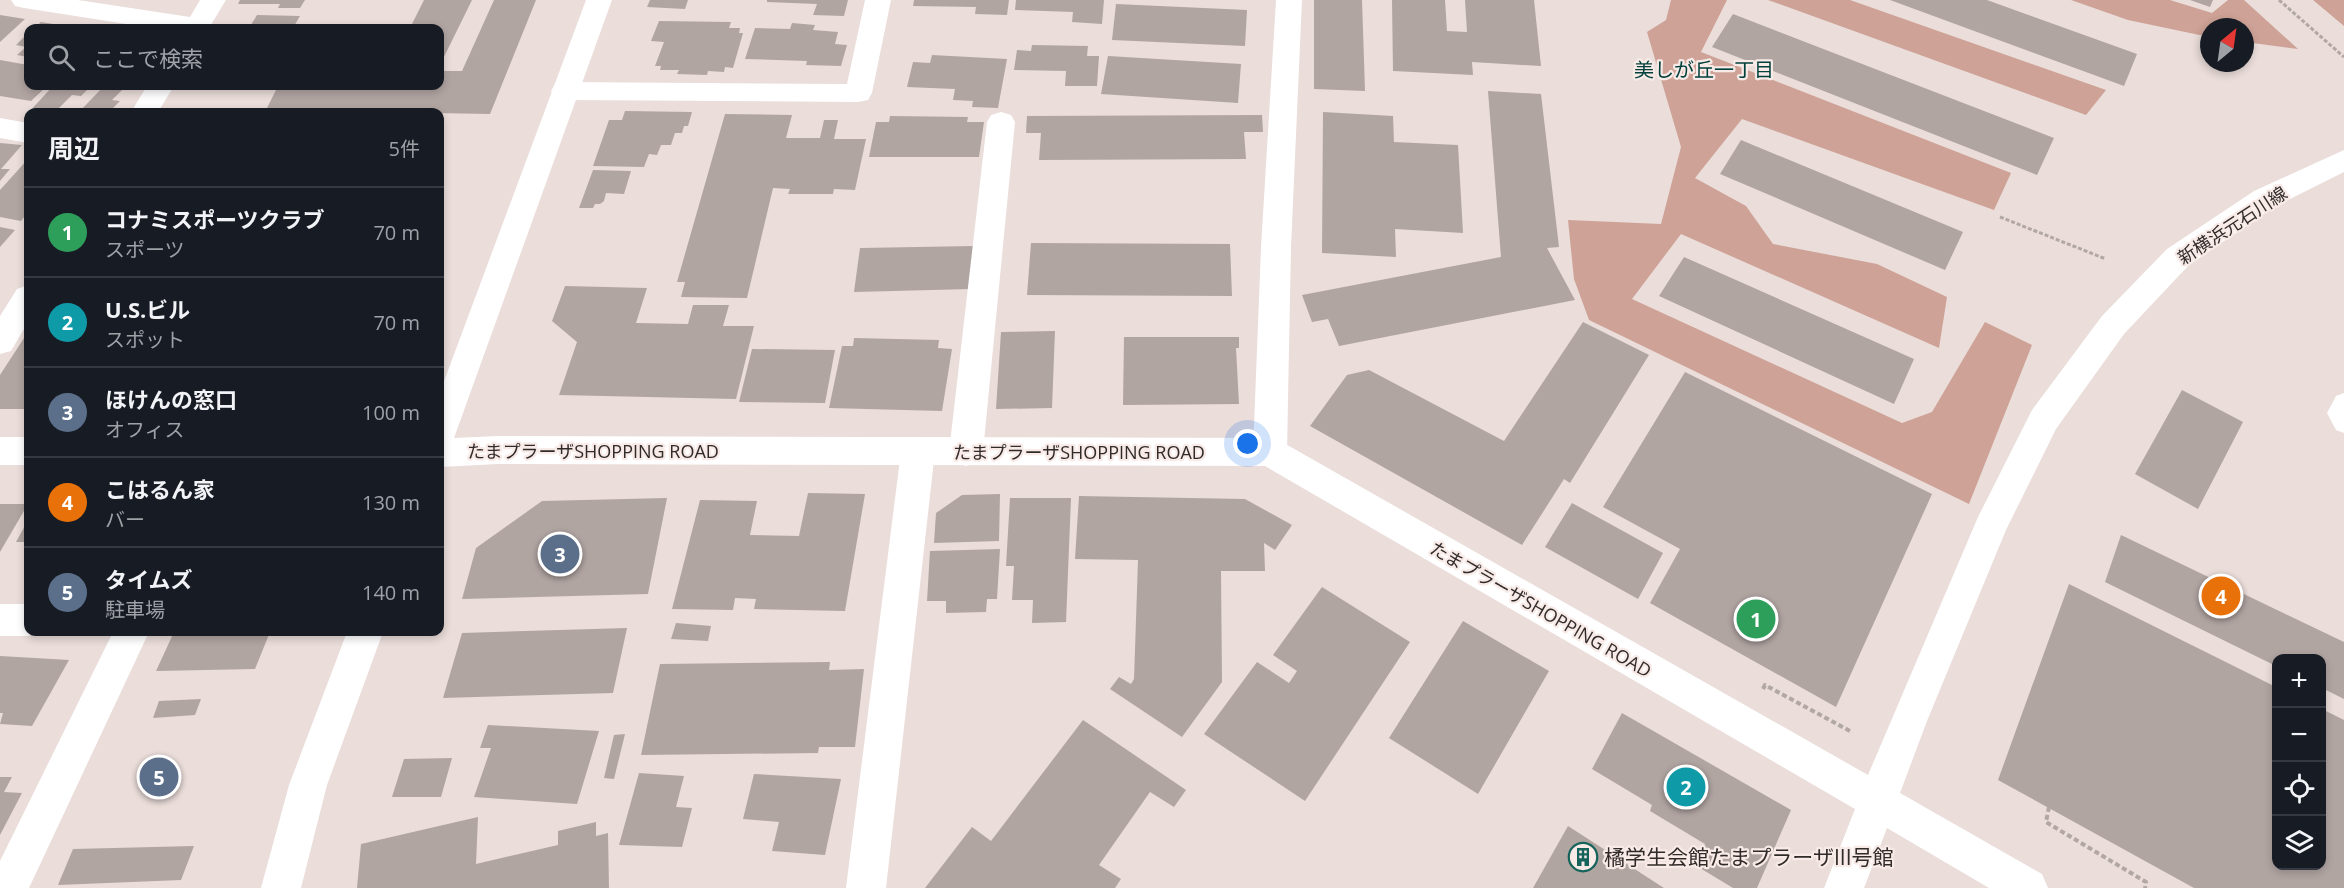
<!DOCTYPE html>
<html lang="ja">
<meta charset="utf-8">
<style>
:root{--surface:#171b24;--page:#242831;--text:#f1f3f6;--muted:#9ea1a6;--line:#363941;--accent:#8eb2b0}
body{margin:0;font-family:"Open Sans","Noto Sans JP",sans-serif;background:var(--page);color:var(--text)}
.controls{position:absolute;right:18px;bottom:18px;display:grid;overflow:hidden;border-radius:12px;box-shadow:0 3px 9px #0003}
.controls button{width:54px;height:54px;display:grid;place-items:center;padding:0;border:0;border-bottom:2px solid var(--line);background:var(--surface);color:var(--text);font:30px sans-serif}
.compass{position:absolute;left:2200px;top:18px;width:54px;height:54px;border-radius:50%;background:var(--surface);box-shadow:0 3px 9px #0003;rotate:29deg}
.you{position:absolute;left:1248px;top:444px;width:21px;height:21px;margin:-15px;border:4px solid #fff;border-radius:50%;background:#1a73e8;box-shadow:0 0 0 9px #1a73e833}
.badge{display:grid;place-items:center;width:39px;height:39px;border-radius:50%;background:var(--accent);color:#fff;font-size:20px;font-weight:700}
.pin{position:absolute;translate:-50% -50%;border:3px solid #fff;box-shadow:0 2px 6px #0006}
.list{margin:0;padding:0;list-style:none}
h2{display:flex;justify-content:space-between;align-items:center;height:78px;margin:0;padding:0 24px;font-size:26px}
h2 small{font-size:20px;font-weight:400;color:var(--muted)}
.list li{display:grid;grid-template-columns:39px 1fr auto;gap:18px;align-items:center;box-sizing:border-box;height:90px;padding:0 24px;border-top:2px solid var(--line)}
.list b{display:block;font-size:22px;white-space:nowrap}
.list p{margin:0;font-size:20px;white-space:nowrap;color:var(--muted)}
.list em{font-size:20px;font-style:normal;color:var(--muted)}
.icon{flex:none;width:33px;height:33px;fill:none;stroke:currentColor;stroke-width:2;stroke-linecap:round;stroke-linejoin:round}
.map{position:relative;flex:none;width:2344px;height:888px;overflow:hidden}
.search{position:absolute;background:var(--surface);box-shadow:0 3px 9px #0003;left:24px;top:24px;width:420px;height:66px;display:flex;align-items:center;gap:15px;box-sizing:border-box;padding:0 21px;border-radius:12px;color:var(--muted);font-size:22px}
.panel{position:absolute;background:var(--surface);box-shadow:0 3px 9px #0003;left:24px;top:108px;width:420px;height:528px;border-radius:12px}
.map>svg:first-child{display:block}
.forest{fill:#cea296}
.building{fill:#b1a5a2}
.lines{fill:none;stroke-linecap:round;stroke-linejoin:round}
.path-far1{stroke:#b1a7a4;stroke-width:3;stroke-dasharray:4 2;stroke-linecap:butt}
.path{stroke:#b1a7a4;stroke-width:4;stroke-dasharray:5 3;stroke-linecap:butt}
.lane{fill:#fff;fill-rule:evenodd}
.street{fill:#fff;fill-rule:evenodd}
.secondary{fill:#fff;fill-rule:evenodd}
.labels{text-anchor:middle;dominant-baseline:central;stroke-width:4.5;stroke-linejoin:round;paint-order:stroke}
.street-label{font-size:18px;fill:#302b29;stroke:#f8eae7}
.neighbourhood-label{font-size:20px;fill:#00403b;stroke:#f8eae7}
.near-poi-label{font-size:21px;fill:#302b29;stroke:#f8eae7;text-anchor:start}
</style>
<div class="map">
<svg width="2344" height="888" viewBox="0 0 2344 888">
<rect width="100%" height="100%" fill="#eaddda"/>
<path class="forest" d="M1671 0H1727L1701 52 2011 173 1994 210 1742 119 1695 178 1746 206 1773 244 1877 264 1947 297 1939 348 1681 234 1632 299 1902 423 1932 412 1985 322 2032 345 1969 504 1589 320 1574 279 1568 220 1661 224 1681 147 1647 32 1666 20Z
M1768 0H1850L2106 90 2086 115Z
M2071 0H2170L2212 13 2228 0H2244L2298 49 2245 42V27H2209V37L2128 20Z
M2313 0H2344V26Z"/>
<path class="building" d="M240 0H305L300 8H278L280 4H238Z
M424 0H472L440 65V28H410Z
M494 0H536L490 114 266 110 278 86H440V71H462Z
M650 0H688L685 9 647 7Z
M767 0H848L844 16 813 15 817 4 767 2Z
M914 0H1009L1007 15 975 14 976 7 913 6Z
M1016 0H1104L1102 24 1072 22 1073 12 1015 10Z
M1314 0H1362L1365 91 1314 89Z
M1392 0H1445L1447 31 1467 32 1465 0H1534L1541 66 1472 62 1473 75 1393 71Z
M1890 0H1987L2137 54 2124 86Z
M2190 0H2213L2210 7Z
M1116 4 1247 10 1245 46 1112 40Z
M1733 14 2054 138 2037 175 1712 47Z
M0 15 25 19 0 42Z
M257 15 300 16 293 28H249Z
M659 21 731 22 729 28H740L739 33H743L733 68 725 67 724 72 708 71 707 75 677 74 679 70H660L661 66H655L664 42 651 41Z
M41 22 72 27V28H34Z
M792 23 815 25 813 30 838 32 835 44 847 45 841 66 806 65 807 61 745 59 755 28 790 29Z
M28 33V57L17 55 26 47 16 45Z
M1032 45 1088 46 1087 56H1099L1097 86H1065L1066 71 1014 70 1017 50 1031 51Z
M932 55 1007 59 998 108 972 107 973 101 953 100 955 89 907 87 913 62 930 63Z
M1108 56 1241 64 1238 103 1101 94Z
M0 60 28 65V86H47L31 101 0 96Z
M53 86H91L81 96 72 95 55 112H29Z
M104 86 123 89 112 100 120 101 109 112H79Z
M1488 91 1541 94 1559 247 1547 248 1575 300 1339 346 1328 319 1312 322 1302 295 1501 257Z
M193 110H240L239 112H191Z
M625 111 692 112 688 126H684L682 133H675L671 145H661L657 155 649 154 644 167 593 166 609 120H622Z
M1323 112 1393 116 1394 142 1458 145 1463 233 1395 229 1396 257 1322 253Z
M725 114 792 115 786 138H820L824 120H838L834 139H866L855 190 834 189 833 194H788L790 189 773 188 747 298 681 297 685 282H677Z
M1262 115 1263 132H1244L1246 159 1039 160 1041 133H1026L1027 116Z
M890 116 968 117 967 122H984L979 157H869L876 122H889Z
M1741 140 1963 232 1945 270 1720 174Z
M0 143 22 145 1 169H10L0 181Z
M28 159V212L21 221 0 217V190Z
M593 170 631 171 624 194 606 193 604 201 600 204H595L593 208H579Z
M0 227 15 230 0 247Z
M1031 243 1230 244 1232 296 1027 295Z
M974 246 971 289 854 292 860 248Z
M1684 257 1914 359 1894 404 1659 296Z
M565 286 647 288 636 323 688 324 693 305H729L723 326H754L736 399 559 395 577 342 552 321Z
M1583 322 1649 355 1570 483 1564 479 1522 545 1310 426 1347 375 1369 370 1504 441Z
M1055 331 1052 408 996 409 1001 332Z
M1124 337H1239V348H1236L1239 404 1123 405Z
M24 338H28V409H0V375Z
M854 338 939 340 938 348 952 349 942 411 829 408 842 346H853Z
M752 349 835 350 825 403 739 402Z
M1685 372 1932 494 1836 707 1650 603 1680 549 1603 507Z
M2182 390 2243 422 2198 509 2135 474Z
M808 493 865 494 845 611 754 609 756 599 735 598 733 610 672 609 700 500 757 501 750 535 799 536Z
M1000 494 999 541 934 543 936 513 962 495Z
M1079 496 1245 499 1292 525 1275 550 1264 543 1265 571H1221L1222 682 1182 737 1110 689 1119 677 1131 684 1134 679 1138 560 1075 559Z
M667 498 648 594 462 599 476 548 542 501Z
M1010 498H1071L1066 622 1032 623 1033 600H1012L1014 566H1006Z
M1572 503 1663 553 1638 599 1545 547Z
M0 504H28L0 552Z
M28 520V542H16Z
M2121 535 2344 642V699L2322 688V658H2276V666L2105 582Z
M1000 549 997 599H987L986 612 946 613V601H927L930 551Z
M2069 584 2276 687V866H2322V709L2344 720V888H2194L1998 780Z
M1322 587 1410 642 1305 801 1204 734 1257 662 1289 683 1297 671 1273 655Z
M1463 621 1549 671 1478 794 1389 738Z
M676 623 711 626 708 641 671 639Z
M627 628 613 693 443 698 462 633Z
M174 632H270L255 669 156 671Z
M0 656 69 660 32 726 0 724 3 713H0Z
M830 662 829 670 864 669 855 747H819L818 753 641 755 660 664Z
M201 699 195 715 153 718 159 701Z
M1622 713 1791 810 1757 888H1733L1695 865 1705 844 1650 811 1652 805 1592 769Z
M1083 720 1186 790 1174 807 1150 792 1099 865 1121 879 1115 888H925L972 827 991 841Z
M488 725 599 731 577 804 474 797 491 748H480Z
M625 734 614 779 604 778 614 735Z
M452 758 441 797H392L404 759Z
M639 773 684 776 676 807 692 808 682 847 619 845Z
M754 774 841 779 825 855 772 851 779 822 743 819Z
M0 777H12L4 792 22 793 0 835Z
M478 817 476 864 558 845V831L596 822V836L608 833 609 888H357L361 844Z
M1568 826 1664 888H1533Z
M194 846 181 880 58 885 73 849Z"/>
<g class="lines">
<path class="path-far1" d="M2279 0 2344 57
M2000 217 2106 259"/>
<path class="path" d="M1763 689 1765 685 1850 731
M2049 807 2046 822 2146 882 2145 888"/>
<path class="lane" d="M2344 393V433L2336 430 2327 413 2336 396Z"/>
<path class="street" d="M11 0H78L190 17 200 0H226L209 28H152L24 8 15 6Z
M865 0H891L872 93 868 100 858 102 565 100 555 98 551 91 555 84 565 82 847 84Z
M1276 0H1302L1291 247 1287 452 1282 462 1270 466 1258 462 1253 452 1261 247Z
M147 86H174L158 112H131Z
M1001 112 1011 115 1015 122 983 452 978 462 966 466 954 462 949 452 987 122 991 115Z
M0 118 28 123V143L0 138Z
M28 285V322L11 351 0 354V316L17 289Z
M918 437 930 441 935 451 886 888H846L901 451 906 441Z
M0 604H28V632H41L28 636H0Z
M113 632H149L29 888H0V861Z"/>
<path class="secondary" d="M586 0H612L454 438 498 436 1270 438 1282 442 1868 775 1978 517 2032 410 2102 316 2167 249 2254 191 2344 150V172L2274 207 2189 265 2124 334 2056 429 2006 530 1927 721 1900 793 2042 874 2048 888H1989L1887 828 1864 888H1824L1855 809 1265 466 498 464 440 467V392Z
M0 437H28V465H0Z
M347 632H383L327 785 301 888H261L289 785Z"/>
</g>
<defs>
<g id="building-ring" transform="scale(1.5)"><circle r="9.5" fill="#f8eae7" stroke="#16635b" stroke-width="1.5"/><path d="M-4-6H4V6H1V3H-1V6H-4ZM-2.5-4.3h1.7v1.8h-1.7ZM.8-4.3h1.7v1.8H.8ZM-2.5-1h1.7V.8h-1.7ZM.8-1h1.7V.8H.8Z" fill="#16635b"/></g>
</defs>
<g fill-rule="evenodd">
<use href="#building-ring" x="1583" y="857"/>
</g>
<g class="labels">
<g class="street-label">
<text transform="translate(2232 225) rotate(-33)">新横浜元石川線</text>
<text x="593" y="451">たまプラーザSHOPPING ROAD</text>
<text x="1079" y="452">たまプラーザSHOPPING ROAD</text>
<text transform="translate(1541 609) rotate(30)">たまプラーザSHOPPING ROAD</text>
</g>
<g class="neighbourhood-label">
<text x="1704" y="69">美しが丘一丁目</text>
</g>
<g class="near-poi-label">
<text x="1604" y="857">橘学生会館たまプラーザIII号館</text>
</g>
</g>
</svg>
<div class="controls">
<button>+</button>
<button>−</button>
<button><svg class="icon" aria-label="locate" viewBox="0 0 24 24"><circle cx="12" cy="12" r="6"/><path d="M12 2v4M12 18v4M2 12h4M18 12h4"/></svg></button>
<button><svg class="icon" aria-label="layers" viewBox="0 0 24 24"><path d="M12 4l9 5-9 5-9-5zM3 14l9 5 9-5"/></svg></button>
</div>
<svg class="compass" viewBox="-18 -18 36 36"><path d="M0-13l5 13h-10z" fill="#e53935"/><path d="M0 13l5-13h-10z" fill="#9ea1a6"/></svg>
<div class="you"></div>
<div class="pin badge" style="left:1756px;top:619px;background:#2e9e5b">1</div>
<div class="pin badge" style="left:1686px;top:787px;background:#0f9aa8">2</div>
<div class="pin badge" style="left:560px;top:554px;background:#5c6f8a">3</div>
<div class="pin badge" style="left:2221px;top:596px;background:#e8710a">4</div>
<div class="pin badge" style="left:159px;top:777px;background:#5c6f8a">5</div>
<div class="search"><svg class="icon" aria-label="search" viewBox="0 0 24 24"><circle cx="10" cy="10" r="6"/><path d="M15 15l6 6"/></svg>ここで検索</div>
<section class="panel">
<h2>周辺<small>5件</small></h2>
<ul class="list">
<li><span class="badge" style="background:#2e9e5b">1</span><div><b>コナミスポーツクラブ</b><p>スポーツ</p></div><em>70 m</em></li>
<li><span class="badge" style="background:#0f9aa8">2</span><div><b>U.S.ビル</b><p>スポット</p></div><em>70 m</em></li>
<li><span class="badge" style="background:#5c6f8a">3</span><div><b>ほけんの窓口</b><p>オフィス</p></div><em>100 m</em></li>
<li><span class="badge" style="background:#e8710a">4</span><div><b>こはるん家</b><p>バー</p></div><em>130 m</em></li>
<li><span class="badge" style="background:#5c6f8a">5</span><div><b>タイムズ</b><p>駐車場</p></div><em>140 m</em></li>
</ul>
</section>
</div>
